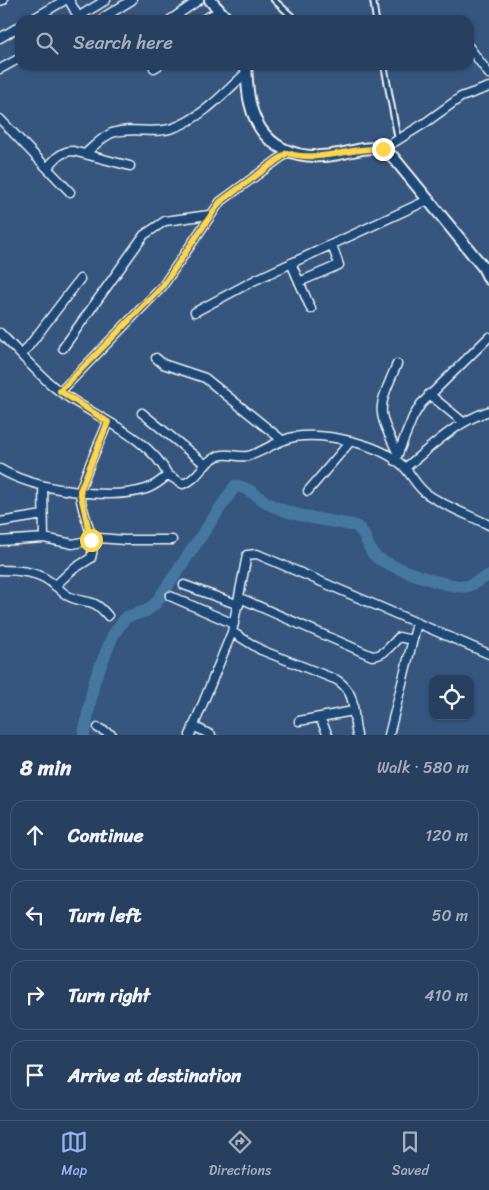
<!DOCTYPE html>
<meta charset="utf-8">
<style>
:root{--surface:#284060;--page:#304766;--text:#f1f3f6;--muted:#a5afbd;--line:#445975;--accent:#95b2f1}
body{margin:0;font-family:Sriracha,sans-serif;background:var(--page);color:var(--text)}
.controls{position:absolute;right:15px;bottom:15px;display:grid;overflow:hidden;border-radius:10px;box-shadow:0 1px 4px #0004}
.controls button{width:45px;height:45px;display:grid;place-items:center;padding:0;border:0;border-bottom:1px solid var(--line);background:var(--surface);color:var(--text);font:25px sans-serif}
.stop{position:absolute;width:15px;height:15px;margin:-11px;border:4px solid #ffd54a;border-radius:50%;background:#fff}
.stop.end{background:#ffd54a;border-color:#fff;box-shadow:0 1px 5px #0008}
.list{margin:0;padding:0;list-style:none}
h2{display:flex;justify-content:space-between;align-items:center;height:65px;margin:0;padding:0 20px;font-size:21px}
h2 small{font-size:16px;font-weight:400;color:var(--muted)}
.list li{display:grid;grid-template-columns:32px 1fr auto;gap:15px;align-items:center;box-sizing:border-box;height:70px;margin:0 10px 10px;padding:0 10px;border:1px solid var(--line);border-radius:15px}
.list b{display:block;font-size:19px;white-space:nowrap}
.list em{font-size:16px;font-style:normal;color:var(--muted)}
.icon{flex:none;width:28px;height:28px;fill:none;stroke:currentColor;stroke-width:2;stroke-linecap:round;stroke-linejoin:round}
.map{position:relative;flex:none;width:489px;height:735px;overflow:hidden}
.search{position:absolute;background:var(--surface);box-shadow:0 1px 4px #0004;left:15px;right:15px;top:15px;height:55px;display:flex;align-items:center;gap:12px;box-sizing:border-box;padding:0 18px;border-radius:15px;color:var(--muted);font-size:19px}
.sheet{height:385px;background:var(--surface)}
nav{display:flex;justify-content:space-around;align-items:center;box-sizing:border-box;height:70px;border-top:1px solid var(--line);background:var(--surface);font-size:14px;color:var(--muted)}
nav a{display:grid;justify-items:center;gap:2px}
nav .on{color:var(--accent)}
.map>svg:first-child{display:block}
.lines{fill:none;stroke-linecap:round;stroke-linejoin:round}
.river{stroke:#4477a1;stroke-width:12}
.service-casing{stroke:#f4f1e8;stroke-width:8}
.minor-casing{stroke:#f4f1e8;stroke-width:11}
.tertiary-casing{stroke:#f4f1e8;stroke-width:14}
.service{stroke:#1f4a7a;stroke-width:4}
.minor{stroke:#1f4a7a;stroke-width:8}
.tertiary{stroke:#1f4a7a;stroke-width:10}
.route{stroke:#ffd54a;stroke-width:6}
</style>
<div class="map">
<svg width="489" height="735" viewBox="0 0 489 735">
<rect width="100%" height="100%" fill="#365680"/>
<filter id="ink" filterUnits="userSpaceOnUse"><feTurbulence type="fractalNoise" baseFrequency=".02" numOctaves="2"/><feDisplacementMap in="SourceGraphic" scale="10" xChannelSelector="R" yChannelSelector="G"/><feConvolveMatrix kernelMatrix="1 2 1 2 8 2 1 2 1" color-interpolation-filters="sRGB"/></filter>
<g filter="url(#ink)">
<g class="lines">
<path class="river" d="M84 735 94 682 113 635 126 617 146 611 156 603 235 486C247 485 262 501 273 506 299 518 328 520 356 526 367 533 366 546 374 555 385 566 453 590 468 586 476 583 481 578 489 576"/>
<g class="service-casing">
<path id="service" d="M274 0 296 20
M373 0 376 20
M384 65 398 140"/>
</g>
<g class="minor-casing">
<path id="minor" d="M69 0 80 20
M0 1 3 0
M78 17 106 0
M104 17 132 0
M31 20 65 0
M170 20 199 0
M202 20 220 11
M0 38 20 26
M469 47 489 74
M154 68 159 65
M0 69 20 58
M0 119 70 192
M383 149 425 123 461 97 489 87
M85 154C93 147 102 137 112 133 132 126 154 135 173 128 202 118 224 93 246 73
M47 168C55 159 61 151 73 151L130 166
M291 263 311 309
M299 282 339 265 332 245
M195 312 255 280 428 200
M0 333C18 351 35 371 54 387 88 415 148 434 168 475 161 481 155 486 146 489 108 501 33 489 0 469
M63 348 144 235 165 221 209 215
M22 355 80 279
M156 358 163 364 205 378 282 440
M397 364C377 411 376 408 398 454
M61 391 162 287 220 202 287 153
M429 394 463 422
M142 413 206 465
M395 461 413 417 421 404 489 337
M405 468C432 446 456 422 489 411
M168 475 183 484C198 480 203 461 218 456 227 452 238 458 248 456 264 452 277 440 294 437 325 432 383 444 405 468 413 477 417 487 427 494 446 507 469 515 489 525
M43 486 44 538
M308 491 350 442
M0 522 43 515
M0 541 44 538 73 544 99 538 124 540H172
M0 570C16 570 36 571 49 581 56 585 61 592 68 596 87 606 91 595 108 616
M184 585 239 605
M55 586 72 570 91 558C98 537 80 513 80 492 81 482 103 435 108 422
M170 596 234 624
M240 598 372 656C384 656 391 645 399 637L412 640
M320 718 328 735
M299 721 353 711
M193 726 211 735
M98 728 112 735
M190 735 232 632
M357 735C351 712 359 695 337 680L261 650 232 632 247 555 257 554 489 654
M389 735 417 623"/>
</g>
<g class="tertiary-casing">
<path id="tertiary" d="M210 0 228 20
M246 65C247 78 247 91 250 103 260 148 297 162 339 154 360 150 375 142 393 157L483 267 489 279"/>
</g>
<use href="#service" class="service"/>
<use href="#minor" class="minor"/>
<use href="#tertiary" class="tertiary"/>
</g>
</g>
<g class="lines" filter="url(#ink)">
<path class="route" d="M91 540 80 491 108 422 60 391 162 287 220 202 287 153C320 163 350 147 383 149"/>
</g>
</svg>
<div class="controls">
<button><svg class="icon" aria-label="locate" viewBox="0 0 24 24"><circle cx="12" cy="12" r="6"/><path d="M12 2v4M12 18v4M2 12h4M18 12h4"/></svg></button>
</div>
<div class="stop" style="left:91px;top:540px"></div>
<div class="stop end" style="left:383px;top:149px"></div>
<div class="search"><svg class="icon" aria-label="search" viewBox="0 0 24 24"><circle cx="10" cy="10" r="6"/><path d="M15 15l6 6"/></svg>Search here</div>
</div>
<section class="sheet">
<h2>8 min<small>Walk · 580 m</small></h2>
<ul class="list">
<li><svg class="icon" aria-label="ahead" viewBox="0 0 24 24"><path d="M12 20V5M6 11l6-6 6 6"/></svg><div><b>Continue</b></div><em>120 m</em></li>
<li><svg class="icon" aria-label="left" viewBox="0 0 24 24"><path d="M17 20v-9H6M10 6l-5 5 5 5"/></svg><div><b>Turn left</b></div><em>50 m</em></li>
<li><svg class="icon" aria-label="right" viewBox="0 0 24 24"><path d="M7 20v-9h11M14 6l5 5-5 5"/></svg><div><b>Turn right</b></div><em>410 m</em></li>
<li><svg class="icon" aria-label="arrive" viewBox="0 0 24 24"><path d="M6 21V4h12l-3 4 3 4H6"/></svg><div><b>Arrive at destination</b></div></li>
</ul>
</section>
<nav>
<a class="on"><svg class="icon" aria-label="map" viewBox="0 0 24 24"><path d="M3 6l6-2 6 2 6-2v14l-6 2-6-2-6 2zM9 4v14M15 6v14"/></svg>Map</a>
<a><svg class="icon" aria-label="directions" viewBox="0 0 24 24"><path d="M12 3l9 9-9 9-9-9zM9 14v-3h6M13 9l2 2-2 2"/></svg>Directions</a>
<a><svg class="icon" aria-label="saved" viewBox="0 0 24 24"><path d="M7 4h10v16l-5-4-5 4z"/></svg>Saved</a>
</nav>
